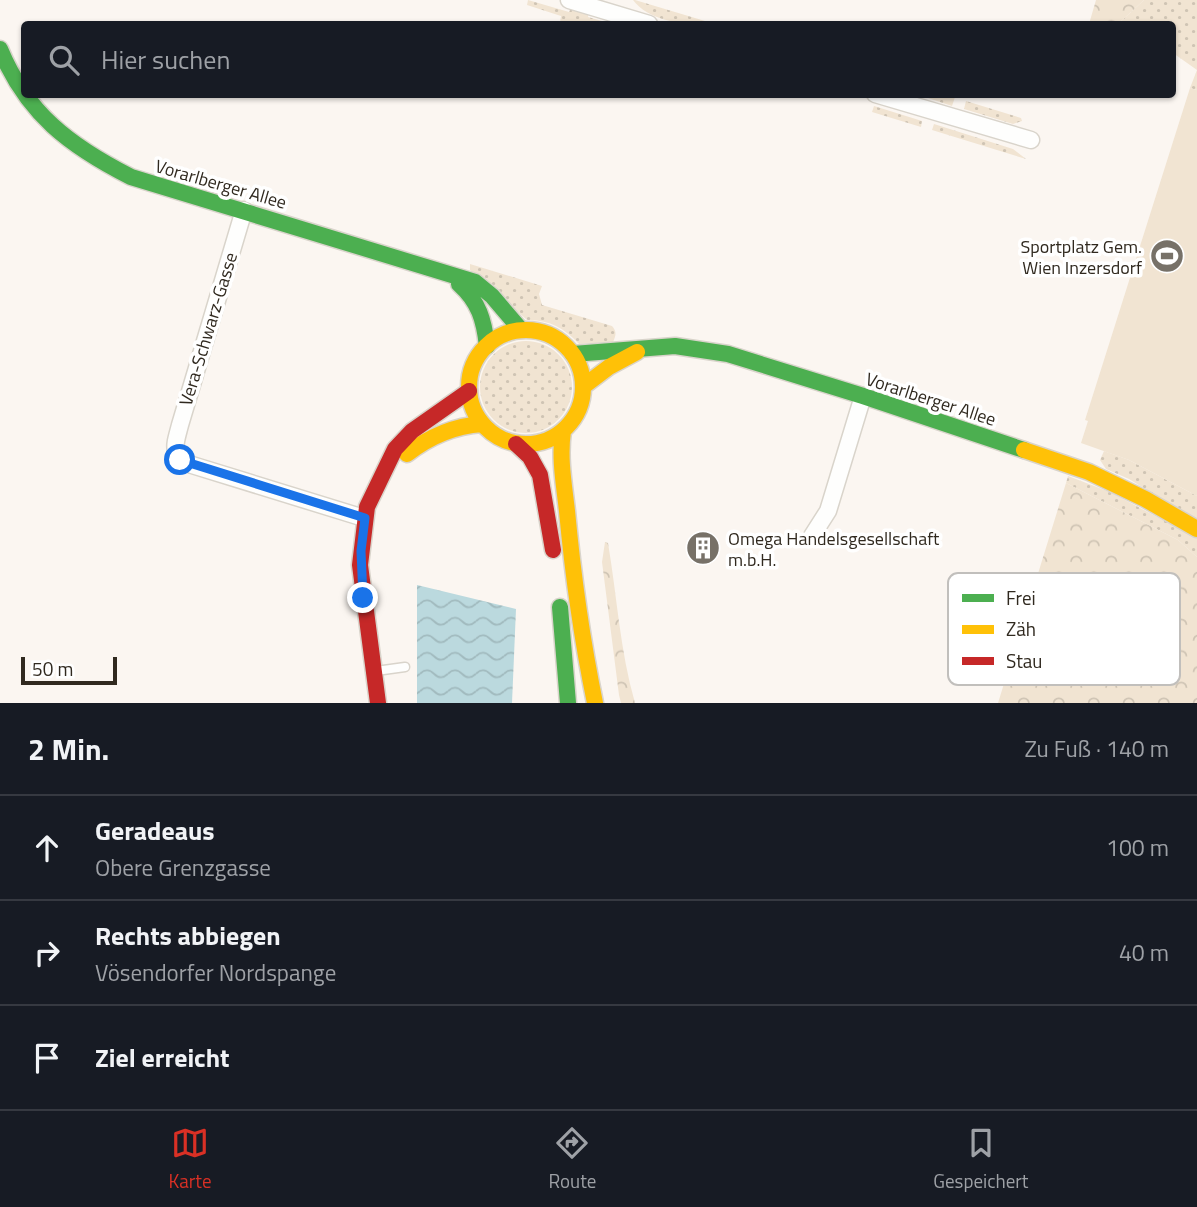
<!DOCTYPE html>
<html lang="de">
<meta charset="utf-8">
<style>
:root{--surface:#171b24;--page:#20242c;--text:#f1f3f6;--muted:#9ea1a6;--line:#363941;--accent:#d93025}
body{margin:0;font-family:"Titillium Web",sans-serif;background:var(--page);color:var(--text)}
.scale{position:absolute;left:21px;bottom:18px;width:96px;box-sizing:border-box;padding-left:7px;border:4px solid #30291f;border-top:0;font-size:19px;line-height:24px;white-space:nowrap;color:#30291f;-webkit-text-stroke:5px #fff;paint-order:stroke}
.stop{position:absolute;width:21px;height:21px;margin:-16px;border:5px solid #1a73e8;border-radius:50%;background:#fff}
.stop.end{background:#1a73e8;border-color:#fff;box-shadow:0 2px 7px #0008}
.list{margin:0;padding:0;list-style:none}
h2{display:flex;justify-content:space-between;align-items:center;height:91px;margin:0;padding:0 28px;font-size:30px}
h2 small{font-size:23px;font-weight:400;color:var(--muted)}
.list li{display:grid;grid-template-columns:46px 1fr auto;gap:21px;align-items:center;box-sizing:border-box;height:105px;padding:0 28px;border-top:2px solid var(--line)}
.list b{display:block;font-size:26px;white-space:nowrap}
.list p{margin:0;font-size:23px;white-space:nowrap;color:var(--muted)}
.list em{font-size:23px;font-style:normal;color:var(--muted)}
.icon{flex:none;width:38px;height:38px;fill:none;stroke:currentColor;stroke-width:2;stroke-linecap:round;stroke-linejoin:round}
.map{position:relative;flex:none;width:1197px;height:703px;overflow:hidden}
.search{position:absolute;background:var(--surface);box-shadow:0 2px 5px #0004;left:21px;right:21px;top:21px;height:77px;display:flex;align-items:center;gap:18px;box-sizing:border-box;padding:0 24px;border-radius:7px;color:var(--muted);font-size:26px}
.sheet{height:406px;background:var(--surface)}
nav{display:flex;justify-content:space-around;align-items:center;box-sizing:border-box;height:98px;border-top:2px solid var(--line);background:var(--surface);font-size:19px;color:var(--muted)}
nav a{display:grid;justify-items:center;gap:4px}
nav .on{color:var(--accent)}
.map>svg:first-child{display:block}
.grass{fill:url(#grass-dots)}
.forest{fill:url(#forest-crowns)}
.pitch{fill:#f1e4d2}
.water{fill:url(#water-waves)}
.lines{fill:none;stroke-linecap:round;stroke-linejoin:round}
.lane-casing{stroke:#d9d4cb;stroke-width:11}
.street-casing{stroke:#d9d4cb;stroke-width:19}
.fast-casing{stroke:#d9d4cb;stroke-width:19}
.slow-casing{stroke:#d9d4cb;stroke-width:19}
.jam-casing{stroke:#d9d4cb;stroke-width:19}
.lane{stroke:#fefefd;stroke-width:8}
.street{stroke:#fefefd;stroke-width:16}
.fast{stroke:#4caf50;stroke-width:16}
.slow{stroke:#ffc107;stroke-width:16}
.jam{stroke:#c62828;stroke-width:16}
.route{stroke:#1a73e8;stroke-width:9}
.labels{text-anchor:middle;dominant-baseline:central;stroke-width:7;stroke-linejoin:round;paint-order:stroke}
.street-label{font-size:18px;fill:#30291f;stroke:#fff}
.poi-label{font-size:18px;fill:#30291f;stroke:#fff;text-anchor:end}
.key{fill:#fff;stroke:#c1bfbc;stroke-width:2}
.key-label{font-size:19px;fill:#30291f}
</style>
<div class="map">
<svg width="1197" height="703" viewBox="0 0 1197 703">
<defs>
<pattern id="grass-dots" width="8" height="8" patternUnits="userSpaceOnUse" patternTransform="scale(1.75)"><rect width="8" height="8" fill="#f1e4d2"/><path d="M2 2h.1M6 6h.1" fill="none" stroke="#cfc4b4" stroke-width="1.8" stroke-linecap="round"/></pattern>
<pattern id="forest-crowns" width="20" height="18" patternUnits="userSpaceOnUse" patternTransform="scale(1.75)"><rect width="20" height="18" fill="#f1e4d2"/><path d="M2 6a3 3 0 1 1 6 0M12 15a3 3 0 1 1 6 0" fill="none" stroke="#cfc4b4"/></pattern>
<pattern id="water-waves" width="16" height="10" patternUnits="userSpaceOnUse" patternTransform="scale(1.75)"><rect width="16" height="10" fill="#bbd9de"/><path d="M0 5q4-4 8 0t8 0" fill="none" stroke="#a1babe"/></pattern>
</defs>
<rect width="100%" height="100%" fill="#fbf6f1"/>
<path class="grass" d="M528 0 569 12 571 8 589 12 588 17 612 24H570L560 22 561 16 527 5Z
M633 0H635L715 24C689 25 650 23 633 0Z
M1144 0H1197V90L1190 88 1197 70 1173 53 1172 24H1118Z
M947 95 955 97 952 106 925 97 926 95Z
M966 101 1021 118 1022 121 1013 124 964 109Z
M874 106 922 121 921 127 872 112Z
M934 124 1013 149 1026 159 932 130Z
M470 264 542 286 539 294 542 305 612 326C617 332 616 335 613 342L579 344C565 328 547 319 527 320L470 270Z
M480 387a46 46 0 1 1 92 0a46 46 0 1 1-92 0Z
M1104 451 1129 460 1197 496V521L1129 479 1106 469 1100 460Z
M1068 476 1110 492 1197 538V557L1178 540 1066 483Z"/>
<path class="forest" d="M1096 0H1144L1118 24H1089Z
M1066 483 1178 540 1197 557V703H998Z
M605 542 608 543C617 596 620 651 635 703H621L619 695 602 562Z"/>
<path class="pitch" d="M1190 88 1197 90V496L1129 460 1081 443 1088 421 1085 420Z"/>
<path class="water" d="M417 585 516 609 512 703H417Z"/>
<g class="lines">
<g class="lane-casing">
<path id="lane" d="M376 671 405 667"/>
</g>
<g class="street-casing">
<path id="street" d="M569 0 649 24
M875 94 1031 140
M244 210 180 425C175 445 169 455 192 465L364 518
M812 536 828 511 863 396"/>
</g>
<g class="fast-casing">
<path id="fast" d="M0 49C27 114 70 146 131 177L475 282 492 296 521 330
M459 284C479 302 484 320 487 346
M573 354 675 346 728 354 863 396 1024 450
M560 607 568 703"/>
</g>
<g class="slow-casing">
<path id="slow" d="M469 387a57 57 0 1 1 114 0a57 57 0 1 1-114 0Z
M584 386 609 367 637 352
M563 431C559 458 564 484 567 511 573 576 582 640 595 703
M1024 450 1089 472 1145 499 1197 529
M407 454C430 436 453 426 482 424"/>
</g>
<g class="jam-casing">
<path id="jam" d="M516 444 530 457 540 475 553 550
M378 703 360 565 367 507 395 449 412 431 469 391"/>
</g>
<use href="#lane" class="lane"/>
<use href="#street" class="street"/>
<use href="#fast" class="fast"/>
<use href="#slow" class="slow"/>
<use href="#jam" class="jam"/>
</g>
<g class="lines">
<path class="route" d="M180 460 365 518 361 551 363 598"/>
</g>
<defs>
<g id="stadium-disc" transform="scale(1.75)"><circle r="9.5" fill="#777168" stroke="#fff"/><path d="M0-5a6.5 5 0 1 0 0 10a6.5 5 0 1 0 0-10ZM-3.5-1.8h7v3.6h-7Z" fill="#fff"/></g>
<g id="building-disc" transform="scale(1.75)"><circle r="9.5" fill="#777168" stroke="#fff"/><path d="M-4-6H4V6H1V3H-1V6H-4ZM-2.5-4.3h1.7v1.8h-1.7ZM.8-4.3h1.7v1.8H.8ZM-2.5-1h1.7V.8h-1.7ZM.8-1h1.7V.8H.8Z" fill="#fff"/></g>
</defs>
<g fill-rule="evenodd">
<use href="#stadium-disc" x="1167" y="256"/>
<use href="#building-disc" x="703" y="548"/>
</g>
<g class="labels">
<g class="street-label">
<text transform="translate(221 184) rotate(16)">Vorarlberger Allee</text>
<text transform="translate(208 329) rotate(-73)">Vera-Schwarz-Gasse</text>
<text transform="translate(931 399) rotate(18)">Vorarlberger Allee</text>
</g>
<g class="poi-label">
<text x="1142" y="246">Sportplatz Gem.<tspan x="1142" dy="21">Wien Inzersdorf</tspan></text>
<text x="728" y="538" text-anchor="start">Omega Handelsgesellschaft<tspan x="728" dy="21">m.b.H.</tspan></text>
</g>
</g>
<rect x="948" y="573" width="232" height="112" rx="10" class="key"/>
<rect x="962" y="594" width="32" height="8" fill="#4caf50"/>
<rect x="962" y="625" width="32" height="9" fill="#ffc107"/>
<rect x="962" y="657" width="32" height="8" fill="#c62828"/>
<g class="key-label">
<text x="1006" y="605">Frei</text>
<text x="1006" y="636">Zäh</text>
<text x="1006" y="668">Stau</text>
</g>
</svg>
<div class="scale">50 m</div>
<div class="stop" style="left:180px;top:460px"></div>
<div class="stop end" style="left:363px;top:598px"></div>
<div class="search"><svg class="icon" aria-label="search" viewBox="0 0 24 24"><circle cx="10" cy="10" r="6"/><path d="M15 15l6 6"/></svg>Hier suchen</div>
</div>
<section class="sheet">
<h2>2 Min.<small>Zu Fuß · 140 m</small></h2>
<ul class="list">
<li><svg class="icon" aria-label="ahead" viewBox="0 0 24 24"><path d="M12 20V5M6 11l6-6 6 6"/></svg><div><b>Geradeaus</b><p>Obere Grenzgasse</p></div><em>100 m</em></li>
<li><svg class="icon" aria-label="right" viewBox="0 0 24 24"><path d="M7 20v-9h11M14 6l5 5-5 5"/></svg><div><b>Rechts abbiegen</b><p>Vösendorfer Nordspange</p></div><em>40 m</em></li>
<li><svg class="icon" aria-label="arrive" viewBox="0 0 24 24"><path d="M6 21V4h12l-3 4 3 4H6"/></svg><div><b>Ziel erreicht</b></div></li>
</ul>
</section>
<nav>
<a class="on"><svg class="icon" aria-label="map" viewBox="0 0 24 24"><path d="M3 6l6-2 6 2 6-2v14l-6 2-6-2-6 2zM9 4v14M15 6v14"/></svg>Karte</a>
<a><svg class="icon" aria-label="directions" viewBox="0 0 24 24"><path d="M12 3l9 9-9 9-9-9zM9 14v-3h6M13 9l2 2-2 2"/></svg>Route</a>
<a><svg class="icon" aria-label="saved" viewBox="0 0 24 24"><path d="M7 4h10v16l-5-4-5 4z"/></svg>Gespeichert</a>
</nav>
